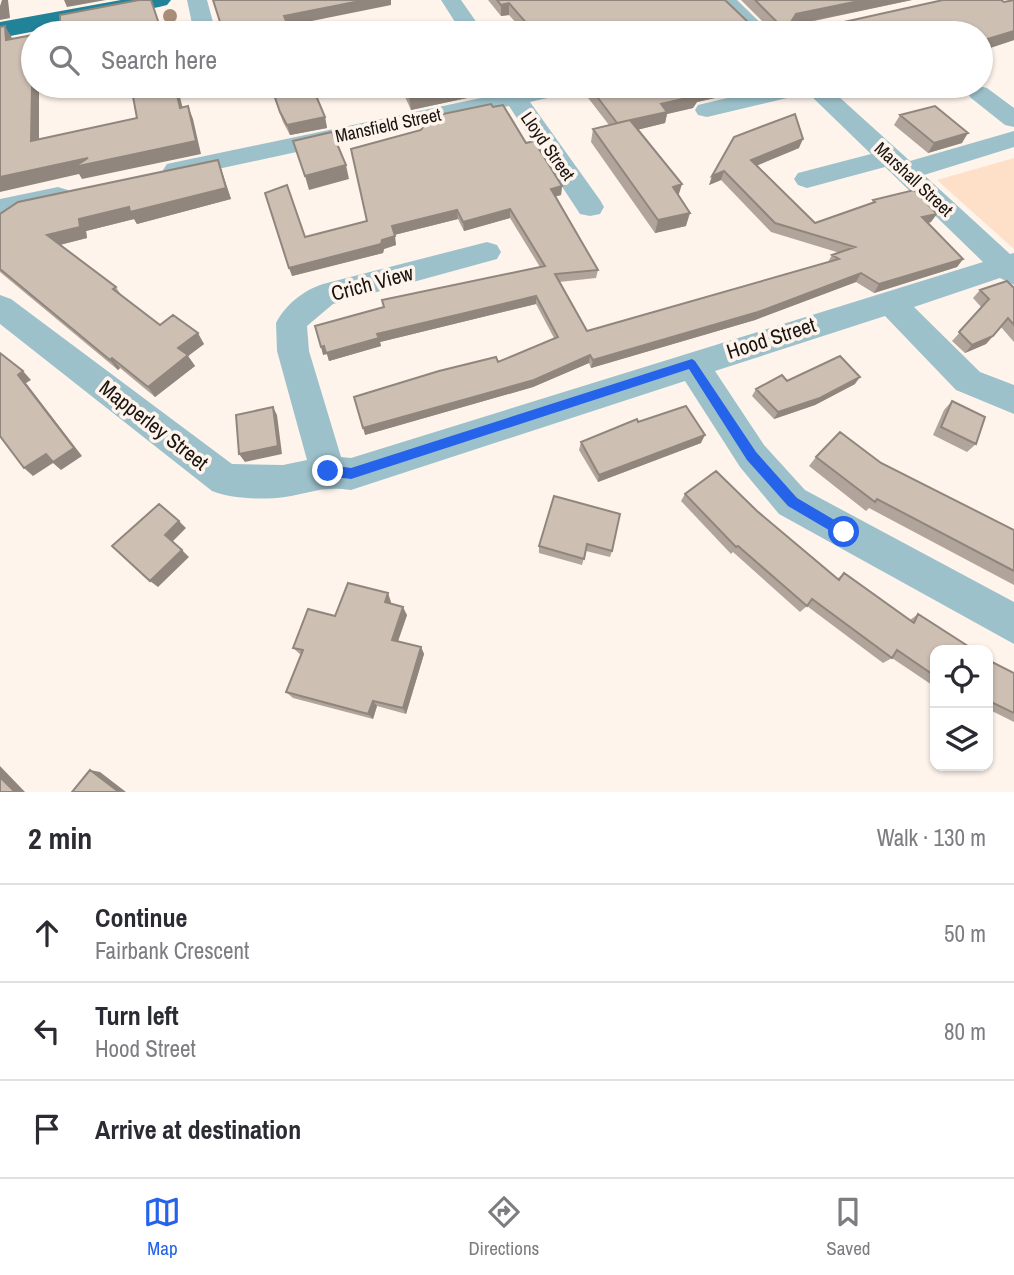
<!DOCTYPE html>
<meta charset="utf-8">
<style>
:root{--surface:#fff;--page:#f2f2f3;--text:#2b2b33;--muted:#7c7c81;--line:#e1e1e2;--accent:#2563eb}
body{margin:0;font-family:"Archivo Narrow",sans-serif;background:var(--page);color:var(--text)}
.controls{position:absolute;right:21px;bottom:21px;display:grid;overflow:hidden;border-radius:14px;box-shadow:0 2px 5px #0004}
.controls button{width:63px;height:63px;display:grid;place-items:center;padding:0;border:0;border-bottom:2px solid var(--line);background:var(--surface);color:var(--text);font:35px sans-serif}
.stop{position:absolute;width:21px;height:21px;margin:-16px;border:5px solid #2563eb;border-radius:50%;background:#fff}
.stop.end{background:#2563eb;border-color:#fff;box-shadow:0 2px 7px #0008}
.list{margin:0;padding:0;list-style:none}
h2{display:flex;justify-content:space-between;align-items:center;height:91px;margin:0;padding:0 28px;font-size:30px}
h2 small{font-size:23px;font-weight:400;color:var(--muted)}
.list li{display:grid;grid-template-columns:46px 1fr auto;gap:21px;align-items:center;box-sizing:border-box;height:98px;padding:0 28px;border-top:2px solid var(--line)}
.list b{display:block;font-size:26px;white-space:nowrap}
.list p{margin:0;font-size:23px;white-space:nowrap;color:var(--muted)}
.list em{font-size:23px;font-style:normal;color:var(--muted)}
.icon{flex:none;width:38px;height:38px;fill:none;stroke:currentColor;stroke-width:2;stroke-linecap:round;stroke-linejoin:round}
.map{position:relative;flex:none;width:1014px;height:792px;overflow:hidden}
.search{position:absolute;background:var(--surface);box-shadow:0 2px 5px #0004;left:21px;right:21px;top:21px;height:77px;display:flex;align-items:center;gap:18px;box-sizing:border-box;padding:0 24px;border-radius:38px;color:var(--muted);font-size:26px}
.sheet{height:385px;background:var(--surface)}
nav{display:flex;justify-content:space-around;align-items:center;box-sizing:border-box;height:98px;border-top:2px solid var(--line);background:var(--surface);font-size:19px;color:var(--muted)}
nav a{display:grid;justify-items:center;gap:4px}
nav .on{color:var(--accent)}
.map>svg:first-child{display:block}
.green{fill:#fee0c8}
.lines{fill:none;stroke-linecap:round;stroke-linejoin:round}
.minor{fill:#9dc1cb;fill-rule:evenodd}
.highway{fill:#208398;fill-rule:evenodd}
.tree{fill:#a88e78}
.wall{fill:#b1a49a}
.shaded-wall{fill:#90867d}
.building{fill:#cebfb3;stroke:#90867d;stroke-width:2}
.route{fill:#2563eb}
.labels{text-anchor:middle;dominant-baseline:central;stroke-width:7;stroke-linejoin:round;paint-order:stroke}
.far-street-label{font-size:18px;fill:#1a1410;stroke:#fef4ec}
.street-label{font-size:21px;fill:#1a1410;stroke:#fef4ec}
</style>
<div class="map">
<svg width="1014" height="792" viewBox="0 0 1014 792">
<rect width="100%" height="100%" fill="#fef4ec"/>
<path class="green" d="M1014 158V249L937 180Z"/>
<g class="lines">
<path class="minor" d="M187 0H207L216 33H194Z
M441 0H461L484 33H462Z
M715 0H737L771 33H748Z
M495 86H519L521 89 538 86H582L578 91 530 102 600 200 604 207 600 214 590 216 580 214 509 106 176 178 167 176 163 170 167 164 176 162 500 94Z
M778 86H827L910 161 1014 131V147L924 175 1010 254 1014 253V285L1000 278 914 307 980 372 1014 385V414L956 390 885 316 715 371 764 445 805 490 1014 602V644L779 514 740 467 685 381 351 490C321 486 312 493 285 497 263 500 233 499 212 491L0 324V295L11 299 232 464 283 465 307 460 277 351 276 323C285 305 304 290 323 284L487 242 497 245 501 252 497 259 333 304 307 326 309 351 341 457 351 458 983 262 885 167 807 188 798 185 794 179 798 173 871 154 808 93 707 117 698 115 695 110 698 105Z
M979 86 987 88 1014 108V127L1005 125 971 98 967 93 971 88Z
M58 187 68 190 71 196 68 202 0 217V199Z"/>
<path class="highway" d="M121 0H171L167 5 159 7 0 38V22Z"/>
</g>
<circle class="tree" cx="170" cy="16" r="7"/>
<path class="wall" d="M488 0H725L749 23 765 24 741 0H912L805 23 835 24 1014 0V40L981 51V33H525L509 15 501 16Z
M270 86 325 117 327 128 290 135 283 122Z
M400 86H481V95L411 110Z
M583 86H768L697 102 693 108 667 114 665 123 637 130 679 196 686 226 655 233 591 142 593 129 609 125 582 90Z
M493 107 526 143 562 186 561 195 555 196 598 270 596 278 559 282 587 331 828 262 832 255 840 253 771 232 721 180 709 185 734 137 799 148 756 166 815 223 872 203 873 200 931 222 928 223 963 259 957 267 874 293 856 282 755 320 591 368 589 363 533 387 365 435 498 362 554 338 536 304 380 342 381 346 329 361 327 354 323 355 540 267 510 218 464 231 458 219 394 235 396 245 384 249 383 253 292 276 305 237 367 221 421 130 419 119Z
M900 115 962 143 928 153 894 125Z
M218 160 231 199 137 224 134 219 86 231 87 238 60 245 116 287 121 295 160 325 204 344 188 356 195 366 155 397 120 368 118 370 0 272V214Z
M1014 288V342L1001 327 986 344 965 353 952 341 982 308 973 298 980 290Z
M787 381 855 384 815 405 774 419 752 396 756 389Z
M952 401 976 444 967 452 933 435 944 410Z
M638 422 701 443 598 482 579 450 581 442Z
M816 457 881 463 1014 530V585L869 508 866 511 809 466Z
M685 494 757 511 837 579 844 573 910 620 918 614 935 650V687L892 658 883 663 807 606 800 612 733 552 731 554 681 501Z
M554 496 612 551 610 557 586 551 582 565 539 553V546Z
M391 602V603L407 615 398 641 421 647 424 654 406 714 377 706 373 719 293 698 286 692 301 655 293 648 335 616Z
M988 660 1014 673V722L988 709Z"/>
<path class="shaded-wall" d="M2 0H8L10 18 0 20V6Z
M64 0H106L67 7Z
M365 0H391V5L287 26 284 16Z
M864 0H912L792 25 791 22 796 14Z
M509 3V15L501 16V5Z
M249 23 252 33H224L222 28Z
M5 26 12 38 6 40Z
M1014 31V40L981 51V41Z
M32 61H33V86H39V154L31 141Z
M175 86H177L186 120 180 108Z
M458 86H481V95L411 110 409 96Z
M722 86H768L697 102 693 108 667 114 665 123 616 135 617 123 661 104 700 91Z
M188 106 193 119 201 154 82 179 79 174 0 192V177Z
M325 117 327 128 290 135 287 125Z
M968 133 962 143 928 153 934 143Z
M803 139 799 148 748 169 751 160Z
M218 160 231 199 137 224 134 219 86 231 87 238 55 246 47 235 79 219Z
M346 165 349 179 309 190 305 176Z
M724 171 721 180 709 185 712 176Z
M682 184 678 197 673 187Z
M562 186 561 195 551 198V189Z
M510 209V218L464 231 463 222Z
M457 210 458 219 394 235 392 226Z
M690 213 686 226 655 233 658 220Z
M937 214 931 222 917 226 922 217Z
M395 236 396 245 384 249 383 253 292 276 289 268Z
M963 259 957 267 874 293 879 284Z
M861 273 856 282 755 320 591 368 593 360Z
M536 296V304L380 342 381 346 329 361 327 354 323 355 321 347Z
M198 333 204 344 188 356 195 366 155 397 148 387 178 348Z
M993 336 986 344 965 353 972 345Z
M590 355 589 363 533 387 365 435 363 428Z
M112 358 120 368 118 370 110 360Z
M23 371 31 380 26 383 82 456 61 470 53 463 33 476 24 468 18 375Z
M860 377 855 384 815 405 774 419 778 412Z
M273 407 277 415 282 454 245 462 239 454Z
M705 435 701 443 598 482 599 475Z
M179 521 186 528 172 542 165 535Z
M182 550 189 557 158 587 150 581Z
M388 593 391 602 389 610 385 602Z
M403 607 407 615 396 647 392 640Z
M421 647 424 654 406 714 403 708Z
M373 701 377 706 373 719 368 714Z
M0 766 25 792H15L0 777Z
M90 770 100 772 126 792H119Z"/>
<path class="building" d="M139 0H151L162 33H40L60 29V15Z
M213 0H365L284 16 291 33H252L249 23 222 28Z
M497 0H725L749 23 775 24 777 22 755 0H864L796 14 791 22 835 24 943 0H1001L1004 2 1014 0V31L981 41V33H535L509 3 501 5Z
M5 26 6 40 33 35 31 141 137 118 131 86H175L180 108 188 106 196 141 74 167 88 158 0 177V27Z
M271 86H312L325 117 287 125 280 112Z
M404 86H458L409 96Z
M589 86H722L700 91 696 96 661 104 667 112 617 123Z
M491 104 493 107 503 105 526 143 534 141 562 186 551 189 598 270 555 274 587 331 839 259 832 255 855 247 775 223 724 171 712 176 734 137 795 114 803 139 751 160 815 223 875 202 873 200 914 190 937 214 922 217 963 259 879 284 861 273 758 312 593 360 590 355 534 380 363 428 354 397 439 371 496 357 498 362 558 337 536 296 377 334 379 338 326 353 324 346 321 347 315 326 384 307 382 300 545 266 510 209 463 222 457 210 392 226 395 236 382 240 381 244 289 268 265 193 287 185 305 237 367 221 351 149 421 130 423 127 419 119Z
M935 106 968 133 934 143 900 115Z
M630 120 682 184 673 187 690 213 658 220 593 129Z
M332 132 346 165 305 176 293 141Z
M218 160 226 188 130 212 129 207 79 219 80 227 47 235 116 287 113 289 160 325 173 315 198 333 178 348 188 355 148 387 112 358 110 360 0 269V214L18 202Z
M1007 281 1014 288V325L1008 318 993 336 972 345 959 332 989 299 980 290Z
M0 353 23 371 18 375 74 448 53 462 46 454 24 468 0 436Z
M840 356 860 377 820 398 778 412 756 389 782 375 787 381Z
M952 401 985 417 976 444 941 427Z
M686 406 705 435 599 475 581 442 637 419 638 422Z
M273 407 278 446 239 454 236 415Z
M840 432 881 463 1014 530V571L877 499 875 502 816 457Z
M716 471 757 511 839 580 844 573 914 623 918 614 974 650H935V676L897 650 892 658 812 599 807 606 738 546 736 547 685 494Z
M554 496 620 514 612 551 587 544 584 559 539 546Z
M159 504 179 521 165 535 182 550 150 581 112 546Z
M348 583 388 593 385 602 403 607 392 640 421 647 403 708 373 701 368 714 286 692 303 650 293 648 308 609 335 616Z
M988 660 1014 673V713L989 701 988 704Z
M90 770 119 792H72Z
M0 777 15 792H0Z"/>
<path class="route" d="M692 359 695 361 756 452 797 498 848 528V536H839L788 506 747 460 689 369 351 479 328 476 322 471 328 465 351 468Z"/>
<g class="labels">
<g class="far-street-label">
<text transform="translate(388 125) rotate(-12)">Mansfield Street</text>
<text transform="translate(548 146) rotate(55)">Lloyd Street</text>
<text transform="translate(914 179) rotate(43)">Marshall Street</text>
</g>
<g class="street-label">
<text transform="translate(372 283) rotate(-15)">Crich View</text>
<text transform="translate(771 338) rotate(-18)">Hood Street</text>
<text transform="translate(154 425) rotate(38)">Mapperley Street</text>
</g>
</g>
</svg>
<div class="controls">
<button><svg class="icon" aria-label="locate" viewBox="0 0 24 24"><circle cx="12" cy="12" r="6"/><path d="M12 2v4M12 18v4M2 12h4M18 12h4"/></svg></button>
<button><svg class="icon" aria-label="layers" viewBox="0 0 24 24"><path d="M12 4l9 5-9 5-9-5zM3 14l9 5 9-5"/></svg></button>
</div>
<div class="stop" style="left:844px;top:532px"></div>
<div class="stop end" style="left:328px;top:471px"></div>
<div class="search"><svg class="icon" aria-label="search" viewBox="0 0 24 24"><circle cx="10" cy="10" r="6"/><path d="M15 15l6 6"/></svg>Search here</div>
</div>
<section class="sheet">
<h2>2 min<small>Walk · 130 m</small></h2>
<ul class="list">
<li><svg class="icon" aria-label="ahead" viewBox="0 0 24 24"><path d="M12 20V5M6 11l6-6 6 6"/></svg><div><b>Continue</b><p>Fairbank Crescent</p></div><em>50 m</em></li>
<li><svg class="icon" aria-label="left" viewBox="0 0 24 24"><path d="M17 20v-9H6M10 6l-5 5 5 5"/></svg><div><b>Turn left</b><p>Hood Street</p></div><em>80 m</em></li>
<li><svg class="icon" aria-label="arrive" viewBox="0 0 24 24"><path d="M6 21V4h12l-3 4 3 4H6"/></svg><div><b>Arrive at destination</b></div></li>
</ul>
</section>
<nav>
<a class="on"><svg class="icon" aria-label="map" viewBox="0 0 24 24"><path d="M3 6l6-2 6 2 6-2v14l-6 2-6-2-6 2zM9 4v14M15 6v14"/></svg>Map</a>
<a><svg class="icon" aria-label="directions" viewBox="0 0 24 24"><path d="M12 3l9 9-9 9-9-9zM9 14v-3h6M13 9l2 2-2 2"/></svg>Directions</a>
<a><svg class="icon" aria-label="saved" viewBox="0 0 24 24"><path d="M7 4h10v16l-5-4-5 4z"/></svg>Saved</a>
</nav>
